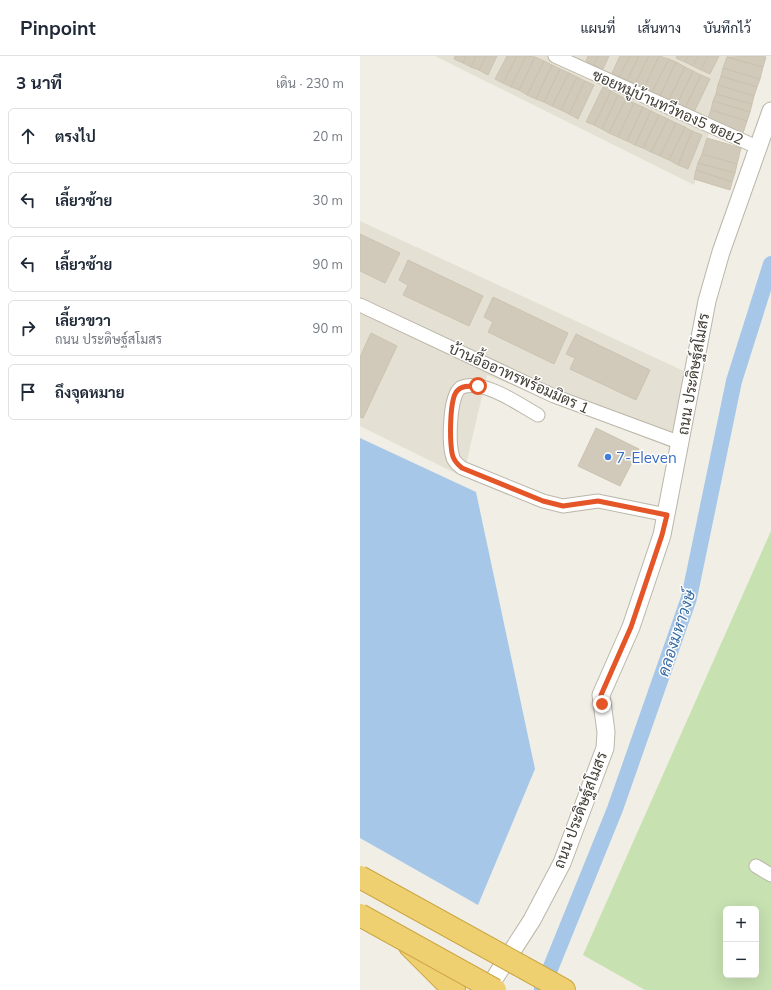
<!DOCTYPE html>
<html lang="th">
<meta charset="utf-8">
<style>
:root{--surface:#fff;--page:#f2f2f3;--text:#1f2937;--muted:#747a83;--line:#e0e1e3}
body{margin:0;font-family:Mulish,Sarabun,sans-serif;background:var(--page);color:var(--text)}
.controls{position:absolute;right:12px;bottom:12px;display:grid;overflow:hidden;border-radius:6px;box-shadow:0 4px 16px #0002}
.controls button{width:36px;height:36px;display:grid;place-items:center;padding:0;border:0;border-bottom:1px solid var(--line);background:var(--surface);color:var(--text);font:20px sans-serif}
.stop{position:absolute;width:12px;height:12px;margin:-9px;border:3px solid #e45528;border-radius:50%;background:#fff}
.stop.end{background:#e45528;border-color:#fff;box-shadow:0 1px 4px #0008}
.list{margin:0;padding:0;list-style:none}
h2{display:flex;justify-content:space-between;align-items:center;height:52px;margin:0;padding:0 16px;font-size:17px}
h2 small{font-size:13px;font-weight:400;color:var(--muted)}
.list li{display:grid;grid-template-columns:26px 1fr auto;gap:12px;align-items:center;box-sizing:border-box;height:56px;margin:0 8px 8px;padding:0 8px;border:1px solid var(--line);border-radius:6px}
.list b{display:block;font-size:15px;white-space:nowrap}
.list p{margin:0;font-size:13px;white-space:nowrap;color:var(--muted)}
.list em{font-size:13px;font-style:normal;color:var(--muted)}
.icon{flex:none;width:22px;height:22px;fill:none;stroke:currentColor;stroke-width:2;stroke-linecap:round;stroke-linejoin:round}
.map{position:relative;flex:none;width:411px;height:934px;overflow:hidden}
header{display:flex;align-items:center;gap:24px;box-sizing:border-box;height:56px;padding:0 20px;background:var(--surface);border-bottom:1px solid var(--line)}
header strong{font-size:19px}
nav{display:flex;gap:22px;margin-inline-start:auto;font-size:14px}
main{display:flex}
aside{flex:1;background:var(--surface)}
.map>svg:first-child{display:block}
.residential{fill:#e4e0d3}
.green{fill:#c7e1b1;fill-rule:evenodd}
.water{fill:#a6c7e8}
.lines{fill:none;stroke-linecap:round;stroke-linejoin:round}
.canal{stroke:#a6c7e8;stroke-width:16}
.building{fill:#d1cabb;stroke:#cbc3af}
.minor-casing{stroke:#bbb6a8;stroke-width:15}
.tertiary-casing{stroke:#bbb6a8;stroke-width:19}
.motorway-casing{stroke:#cda642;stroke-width:24}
.minor{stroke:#fff;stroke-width:13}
.tertiary{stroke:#fff;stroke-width:17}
.motorway{stroke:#efd071;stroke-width:22}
.motorway-bridge-casing{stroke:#cda642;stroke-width:24;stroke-linecap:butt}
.motorway-bridge{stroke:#efd071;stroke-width:22}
.route{stroke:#e45528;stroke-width:5}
.shop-dot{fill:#3f7fe0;stroke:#fff;stroke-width:1.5}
.labels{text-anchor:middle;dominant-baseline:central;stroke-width:3;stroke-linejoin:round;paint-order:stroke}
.street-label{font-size:15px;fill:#423e35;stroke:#fff}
.shop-label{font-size:15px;fill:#366cbe;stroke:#fff;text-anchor:start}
.water-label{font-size:16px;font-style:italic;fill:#396da3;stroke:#fff}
</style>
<header>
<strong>Pinpoint</strong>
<nav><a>แผนที่</a><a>เส้นทาง</a><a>บันทึกไว้</a></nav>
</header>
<main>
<aside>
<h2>3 นาที<small>เดิน · 230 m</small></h2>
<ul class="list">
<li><svg class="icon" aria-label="ahead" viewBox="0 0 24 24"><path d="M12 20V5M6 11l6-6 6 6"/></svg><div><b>ตรงไป</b></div><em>20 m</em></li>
<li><svg class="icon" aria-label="left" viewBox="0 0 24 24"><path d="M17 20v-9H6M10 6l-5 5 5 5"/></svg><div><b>เลี้ยวซ้าย</b></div><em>30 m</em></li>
<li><svg class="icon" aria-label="left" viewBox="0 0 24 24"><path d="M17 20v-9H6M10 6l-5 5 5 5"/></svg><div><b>เลี้ยวซ้าย</b></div><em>90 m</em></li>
<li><svg class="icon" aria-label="right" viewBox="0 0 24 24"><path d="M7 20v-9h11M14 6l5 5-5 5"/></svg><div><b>เลี้ยวขวา</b><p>ถนน ประดิษฐ์สโมสร</p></div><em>90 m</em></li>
<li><svg class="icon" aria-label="arrive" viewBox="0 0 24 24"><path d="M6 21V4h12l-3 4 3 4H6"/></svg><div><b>ถึงจุดหมาย</b></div></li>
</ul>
</aside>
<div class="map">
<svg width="411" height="934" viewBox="0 0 411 934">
<rect width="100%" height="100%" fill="#f0eee5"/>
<path class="residential" d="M75 0H371L334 129Z
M0 165 326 316 311 392 127 319 103 421 0 370Z"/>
<path class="green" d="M411 475V934H285L223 899ZM366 853H396V919H366Z"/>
<path class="water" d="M0 382 116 436 175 713 118 849 0 782Z"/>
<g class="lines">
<path class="canal" d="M182 933 255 753 329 542 374 325 411 208"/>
</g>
<path class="building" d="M95 0H106L103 7 94 3Z
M106 0H116L111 11 103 7Z
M116 0H126L119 14 111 11Z
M126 0H137L128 19 119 14Z
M147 0H157L143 27 135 23Z
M157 0H166L151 31 143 27Z
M166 0 175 1 159 34 151 31Z
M228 0H238L234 9 226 5Z
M238 0H249L243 13 234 9Z
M260 0H270L259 21 252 17Z
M270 0H279L267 24 259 21Z
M279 0H289L275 28 267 24Z
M289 0H299L284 32 275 28Z
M299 0 309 3 292 36 284 32Z
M317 0H328L325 6 316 2Z
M328 0H338L333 10 325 6Z
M338 0H348L341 14 333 10Z
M348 0H359L350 18 341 14Z
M402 0 406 1 403 11 367 1Z
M175 1 184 5 167 39 159 34Z
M367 1 403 11 400 23 363 12Z
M309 3 316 6 300 40 292 36Z
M184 5 192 9 176 43 167 39Z
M316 6 325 11 309 44 300 40Z
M192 9 200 13 184 46 176 43Z
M325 11 333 15 317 48 309 44Z
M363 12 400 23 397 31 361 20Z
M200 13 209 17 192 50 184 46Z
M333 15 341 19 325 52 317 48Z
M209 17 217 21 201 54 192 50Z
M341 19 350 23 334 56 325 52Z
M361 20 397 31 394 40 358 29Z
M217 21 225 25 209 58 201 54Z
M225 25 234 29 218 63 209 58Z
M358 29 394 40 392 48 356 38Z
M243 31 251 35 234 69 226 66Z
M251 35 258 39 242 73 234 69Z
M356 38 392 48 390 56 353 45Z
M258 39 266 43 249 77 242 73Z
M266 43 274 47 258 81 249 77Z
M353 45 390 56 387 65 351 54Z
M274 47 283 51 267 85 258 81Z
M283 51 291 55 275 89 267 85Z
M351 54 387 65 383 77 347 65Z
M291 55 299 59 283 92 275 89Z
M299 59 308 63 291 96 283 92Z
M308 63 316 67 300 100 291 96Z
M316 67 325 71 309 104 300 100Z
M325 71 332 75 318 109 309 104Z
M332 75 342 79 328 113 318 109Z
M347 82 381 92 377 108 342 98Z
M342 98 377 108 375 117 338 107Z
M338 107 375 117 372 126 336 114Z
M336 114 372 126 370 134 334 123Z
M0 178 40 197 25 227 0 215Z
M48 204 123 240 109 270 43 239 48 229 39 224Z
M133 241 208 277 194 308 128 276 133 266 124 261Z
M11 277 37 290 3 362 0 361V301Z
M216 278 290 314 276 344 210 313 215 302 206 298Z
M236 372 279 393 260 430 218 410Z"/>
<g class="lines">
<g class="minor-casing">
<path id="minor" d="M195 0 399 92
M0 249 194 340 321 387
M178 359C160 349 124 323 102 331 89 336 89 385 92 398 93 405 97 408 102 412L183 445 203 450 238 445 307 459
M396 810 411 819"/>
</g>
<g class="tertiary-casing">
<path id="tertiary" d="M127 934 172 864 202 807 245 692 246 676 241 639 271 571 302 479 347 245 361 196 411 55"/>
</g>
<g class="motorway-casing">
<path id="motorway" d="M50 890 94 934
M159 909 204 934"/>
</g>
<use href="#minor" class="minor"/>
<use href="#tertiary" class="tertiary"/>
<use href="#motorway" class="motorway"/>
<g class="motorway-bridge-casing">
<path id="motorway-bridge" d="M0 821 159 909
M0 859 135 934"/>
</g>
<use href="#motorway-bridge" class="motorway-bridge"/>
</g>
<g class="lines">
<path class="route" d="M118 330C111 330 102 329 97 335 89 344 90 385 92 397 93 404 97 408 102 412L183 445 203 450 238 445 307 459 302 479 271 571 241 639 242 648"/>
</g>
<circle class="shop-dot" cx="248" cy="401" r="4"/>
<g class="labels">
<g class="street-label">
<text transform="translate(308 51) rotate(24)">ซอยหมู่บ้านทวีทอง5 ซอย2</text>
<text transform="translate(333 318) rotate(-80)">ถนน ประดิษฐ์สโมสร</text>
<text transform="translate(159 322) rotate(24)">บ้านอื้ออาทรพร้อมมิตร 1</text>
<text transform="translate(220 754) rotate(-69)">ถนน ประดิษฐ์สโมสร</text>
</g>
<g class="shop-label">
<text x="256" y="401">7-Eleven</text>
</g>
<g class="water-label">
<text transform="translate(316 577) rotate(-72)">คลองมหาวงษ์</text>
</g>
</g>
</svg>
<div class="controls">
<button>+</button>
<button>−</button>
</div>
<div class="stop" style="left:118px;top:330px"></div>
<div class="stop end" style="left:242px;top:648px"></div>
</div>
</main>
